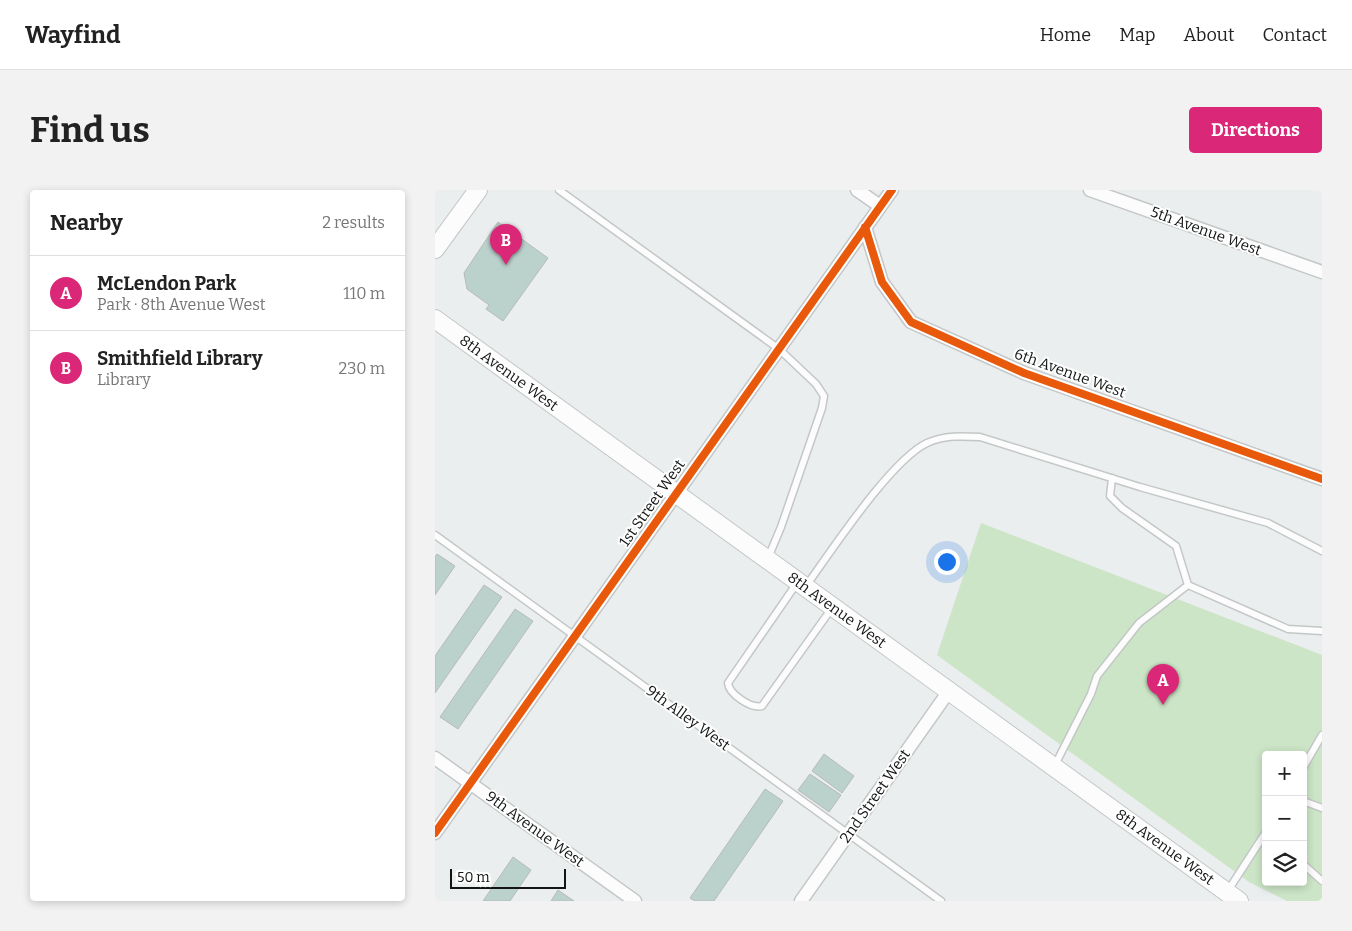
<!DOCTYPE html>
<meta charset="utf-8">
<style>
:root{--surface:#fff;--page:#f2f2f2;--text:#222;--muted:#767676;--line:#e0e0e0;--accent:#db2777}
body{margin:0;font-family:Bitter,serif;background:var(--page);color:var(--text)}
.controls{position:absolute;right:15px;bottom:15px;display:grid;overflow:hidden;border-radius:5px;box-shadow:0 2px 8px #0003}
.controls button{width:45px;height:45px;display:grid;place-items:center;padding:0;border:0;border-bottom:1px solid var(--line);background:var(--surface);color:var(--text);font:25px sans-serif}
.scale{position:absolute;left:15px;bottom:12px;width:116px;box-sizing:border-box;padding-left:5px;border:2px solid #131515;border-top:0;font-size:14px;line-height:18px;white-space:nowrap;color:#131515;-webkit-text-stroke:4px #fff;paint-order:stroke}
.you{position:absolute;left:511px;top:371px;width:18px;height:18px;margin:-12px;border:4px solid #fff;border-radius:50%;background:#1a73e8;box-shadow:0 0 0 8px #1a73e833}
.badge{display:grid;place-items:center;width:32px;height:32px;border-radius:50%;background:var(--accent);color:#fff;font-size:16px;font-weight:700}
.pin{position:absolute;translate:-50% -41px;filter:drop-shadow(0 1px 2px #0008)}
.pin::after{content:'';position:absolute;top:26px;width:18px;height:15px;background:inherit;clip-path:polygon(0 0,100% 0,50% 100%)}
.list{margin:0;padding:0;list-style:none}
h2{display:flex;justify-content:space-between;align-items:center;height:65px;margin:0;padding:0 20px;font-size:21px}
h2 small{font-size:16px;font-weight:400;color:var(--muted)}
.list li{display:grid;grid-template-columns:32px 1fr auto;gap:15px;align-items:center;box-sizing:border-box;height:75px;padding:0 20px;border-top:1px solid var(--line)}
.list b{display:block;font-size:19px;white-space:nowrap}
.list p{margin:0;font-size:16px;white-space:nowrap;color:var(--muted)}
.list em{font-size:16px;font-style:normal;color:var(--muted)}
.icon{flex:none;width:28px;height:28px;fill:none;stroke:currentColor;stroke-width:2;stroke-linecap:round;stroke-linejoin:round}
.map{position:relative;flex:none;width:887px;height:711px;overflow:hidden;border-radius:5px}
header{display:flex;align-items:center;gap:30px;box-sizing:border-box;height:70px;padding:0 25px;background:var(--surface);border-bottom:1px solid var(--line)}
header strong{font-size:24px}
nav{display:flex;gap:28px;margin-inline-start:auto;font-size:18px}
.intro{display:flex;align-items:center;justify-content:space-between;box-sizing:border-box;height:120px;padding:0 30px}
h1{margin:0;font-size:35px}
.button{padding:12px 22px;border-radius:5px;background:var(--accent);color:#fff;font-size:18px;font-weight:700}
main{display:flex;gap:30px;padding:0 30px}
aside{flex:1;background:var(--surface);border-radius:5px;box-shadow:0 2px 8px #0003}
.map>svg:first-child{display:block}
.green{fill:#cce5c6;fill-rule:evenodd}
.building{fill:#bbd1cb;stroke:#b7baba}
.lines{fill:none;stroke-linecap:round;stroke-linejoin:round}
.lane-casing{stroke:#c4c7c7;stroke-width:9}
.street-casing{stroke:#c4c7c7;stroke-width:15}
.secondary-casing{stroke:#c4c7c7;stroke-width:20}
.lane{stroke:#fcfcfc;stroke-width:6}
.street{stroke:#fcfcfc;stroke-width:12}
.secondary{stroke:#fcfcfc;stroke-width:18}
.cycleway-casing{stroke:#fff;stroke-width:11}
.cycleway{stroke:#e8590c;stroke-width:8}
.labels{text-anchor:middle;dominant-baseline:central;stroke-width:4;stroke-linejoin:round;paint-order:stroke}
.street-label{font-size:15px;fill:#131515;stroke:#fff}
</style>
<header>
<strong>Wayfind</strong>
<nav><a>Home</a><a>Map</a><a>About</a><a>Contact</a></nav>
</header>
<div class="intro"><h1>Find us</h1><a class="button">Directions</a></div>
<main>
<aside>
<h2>Nearby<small>2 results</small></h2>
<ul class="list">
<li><span class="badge">A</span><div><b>McLendon Park</b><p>Park · 8th Avenue West</p></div><em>110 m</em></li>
<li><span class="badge">B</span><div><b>Smithfield Library</b><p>Library</p></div><em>230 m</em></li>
</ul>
</aside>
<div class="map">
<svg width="887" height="711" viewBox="0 0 887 711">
<rect width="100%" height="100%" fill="#eaeeee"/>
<path class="green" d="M546 333 887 465V711H852L814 692 502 465ZM831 565H868V692H831Z"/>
<path class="building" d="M63 32 113 68 68 131 51 119 54 115 32 99 29 83Z
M2 364 20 376 0 405V367Z
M49 395 67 407 0 503V466Z
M80 419 98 431 23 539 5 527Z
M389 564 419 586 407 603 377 581Z
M375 584 406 605 394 622 363 600Z
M330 599 348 611 279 711H260L255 708Z
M78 667 96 680 75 711H48Z
M123 700 139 711H116Z"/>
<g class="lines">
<g class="lane-casing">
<path id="lane" d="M124 0 344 159 381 194 389 206 387 218 346 337 333 368
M677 288 675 306 687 318 741 356 753 395
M0 345 506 711
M362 393 293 493C294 504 316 519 327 516L397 418
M371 396C397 360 456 270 492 253 509 245 528 246 545 247L705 297 833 333 887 361
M620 575 656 504 662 486 704 433 753 395 853 439 887 441
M868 578 887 545
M868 611 887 618
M868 674 887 691
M792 702 831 642"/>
</g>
<g class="street-casing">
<path id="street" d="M422 0 445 16
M655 0 887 82
M430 37 447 92 476 132 589 183 887 289
M0 568 200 711
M0 643 457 0
M366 711 514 501"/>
</g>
<g class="secondary-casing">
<path id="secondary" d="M0 59 43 0
M0 129 804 711"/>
</g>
<use href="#lane" class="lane"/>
<use href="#street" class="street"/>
<use href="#secondary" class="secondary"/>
<g class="cycleway-casing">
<path id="cycleway" d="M430 37 447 92 476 132 589 183 887 289
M0 643 457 0"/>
</g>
<use href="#cycleway" class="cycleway"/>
</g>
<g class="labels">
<g class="street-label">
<text transform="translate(771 41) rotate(20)">5th Avenue West</text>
<text transform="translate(74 183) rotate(36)">8th Avenue West</text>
<text transform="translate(635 183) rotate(20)">6th Avenue West</text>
<text transform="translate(217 313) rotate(-55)">1st Street West</text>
<text transform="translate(402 420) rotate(36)">8th Avenue West</text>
<text transform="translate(253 528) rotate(36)">9th Alley West</text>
<text transform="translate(440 606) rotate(-55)">2nd Street West</text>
<text transform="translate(100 639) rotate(36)">9th Avenue West</text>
<text transform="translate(730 657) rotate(36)">8th Avenue West</text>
</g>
</g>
</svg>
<div class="controls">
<button>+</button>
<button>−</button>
<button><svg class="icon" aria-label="layers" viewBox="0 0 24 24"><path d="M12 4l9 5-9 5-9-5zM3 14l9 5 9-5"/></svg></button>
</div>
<div class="scale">50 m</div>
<div class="you"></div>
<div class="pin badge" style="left:728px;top:515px">A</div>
<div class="pin badge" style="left:71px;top:75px">B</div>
</div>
</main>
